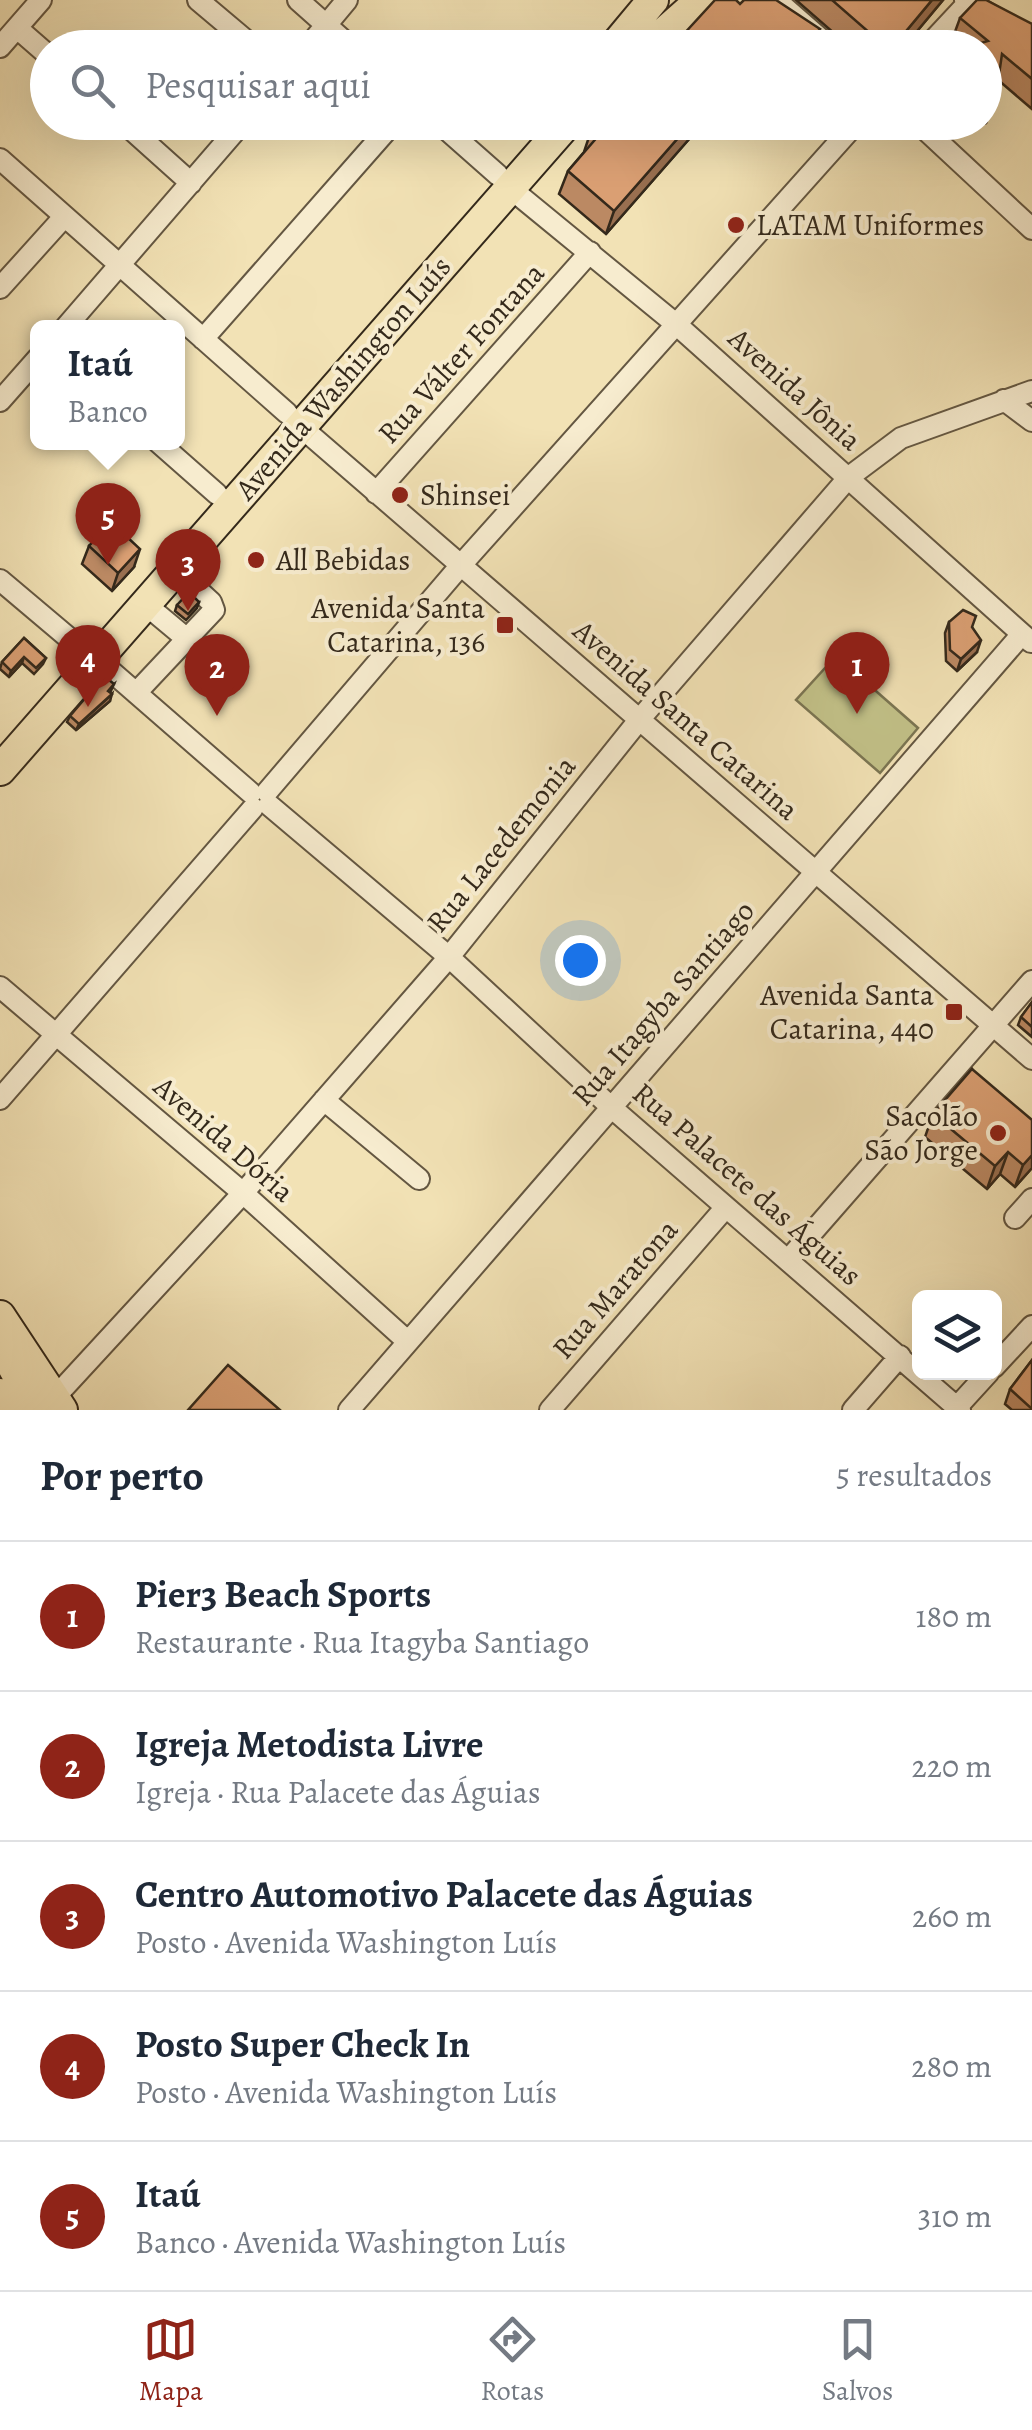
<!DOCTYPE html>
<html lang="pt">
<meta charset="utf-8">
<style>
:root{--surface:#fff;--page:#f6f6f7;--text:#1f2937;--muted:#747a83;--line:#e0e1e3;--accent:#8f2418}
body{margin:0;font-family:Alegreya,serif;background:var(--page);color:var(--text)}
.controls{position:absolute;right:30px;bottom:30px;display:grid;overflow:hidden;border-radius:15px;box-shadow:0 10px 40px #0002}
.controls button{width:90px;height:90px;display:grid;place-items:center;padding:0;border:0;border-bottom:2px solid var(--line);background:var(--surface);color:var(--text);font:50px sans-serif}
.you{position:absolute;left:580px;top:960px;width:35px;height:35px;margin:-25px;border:8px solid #fff;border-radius:50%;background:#1a73e8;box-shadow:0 0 0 15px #1a73e833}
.badge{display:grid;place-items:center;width:65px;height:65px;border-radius:50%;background:var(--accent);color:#fff;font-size:32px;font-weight:700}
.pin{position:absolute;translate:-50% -82px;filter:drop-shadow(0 2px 5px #0008)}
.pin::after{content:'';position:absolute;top:52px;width:35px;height:30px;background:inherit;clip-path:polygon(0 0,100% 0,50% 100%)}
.popup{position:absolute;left:30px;top:320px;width:155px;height:130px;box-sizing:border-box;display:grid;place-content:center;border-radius:15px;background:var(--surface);filter:drop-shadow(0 2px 8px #0005);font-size:32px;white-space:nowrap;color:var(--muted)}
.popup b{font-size:38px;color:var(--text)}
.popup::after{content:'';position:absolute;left:50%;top:100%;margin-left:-20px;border:20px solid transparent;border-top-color:var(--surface)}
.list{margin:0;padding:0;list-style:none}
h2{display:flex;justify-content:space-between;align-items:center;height:130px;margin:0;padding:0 40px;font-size:42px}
h2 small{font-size:32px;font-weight:400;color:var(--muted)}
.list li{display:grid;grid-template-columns:65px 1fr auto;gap:30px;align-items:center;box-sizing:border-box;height:150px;padding:0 40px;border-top:2px solid var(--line)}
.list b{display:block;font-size:38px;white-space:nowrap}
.list p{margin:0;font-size:32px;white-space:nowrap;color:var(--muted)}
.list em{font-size:32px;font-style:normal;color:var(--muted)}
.icon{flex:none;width:55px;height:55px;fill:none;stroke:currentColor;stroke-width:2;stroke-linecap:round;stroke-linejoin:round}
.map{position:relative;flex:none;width:1032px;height:1410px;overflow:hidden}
.search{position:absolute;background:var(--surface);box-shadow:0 10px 40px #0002;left:30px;right:30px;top:30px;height:110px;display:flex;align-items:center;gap:25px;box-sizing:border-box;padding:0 35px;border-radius:55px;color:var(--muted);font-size:38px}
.sheet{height:880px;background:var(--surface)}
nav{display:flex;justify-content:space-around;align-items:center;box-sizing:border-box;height:140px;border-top:2px solid var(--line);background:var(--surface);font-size:28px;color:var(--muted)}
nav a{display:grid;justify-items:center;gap:5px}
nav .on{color:var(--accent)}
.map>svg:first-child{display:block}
.green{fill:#c2c188;stroke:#7b7552;stroke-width:2.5}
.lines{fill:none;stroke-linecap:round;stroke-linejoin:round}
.minor-casing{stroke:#645742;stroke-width:24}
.highway-casing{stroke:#34291b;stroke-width:34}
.minor{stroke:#f7eccf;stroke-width:20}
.highway{stroke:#f2e2b5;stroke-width:30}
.wall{fill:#bb8963;stroke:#34291b;stroke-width:2.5}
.shaded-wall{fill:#996f50;stroke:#34291b;stroke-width:2.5}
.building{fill:#da9f73;stroke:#34291b;stroke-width:2.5}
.poi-dot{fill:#8f2418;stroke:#f7eccf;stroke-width:4}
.labels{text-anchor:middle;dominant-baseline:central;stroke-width:8;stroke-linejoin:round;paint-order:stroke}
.poi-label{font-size:30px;fill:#34291b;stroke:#f7eccf;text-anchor:start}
.street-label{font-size:30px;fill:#34291b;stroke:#f7eccf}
</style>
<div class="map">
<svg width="1032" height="1410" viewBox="0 0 1032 1410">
<rect width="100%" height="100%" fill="#f2e2b5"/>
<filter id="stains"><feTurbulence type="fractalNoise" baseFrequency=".002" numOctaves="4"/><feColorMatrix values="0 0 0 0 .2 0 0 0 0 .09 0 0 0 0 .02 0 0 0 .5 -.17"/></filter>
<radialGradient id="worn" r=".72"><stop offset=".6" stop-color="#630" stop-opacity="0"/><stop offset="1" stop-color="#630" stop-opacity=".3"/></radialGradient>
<path class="green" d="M836 656 918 728 880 773 796 700Z"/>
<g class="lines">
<g class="minor-casing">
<path id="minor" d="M198 0 255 48
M298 0 352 48
M776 0 831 48
M965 0 1032 39
M17 28 48 55
M0 47 41 0
M307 48 347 0
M926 48 968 3
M123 122 191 183
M438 122 498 175
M917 122 1032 229
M0 159 287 413
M510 188 677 325 1031 642
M0 288 64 217
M65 328 243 122
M203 339 394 122
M1004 400 1032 421
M0 401 38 358
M301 427 1032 1059
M158 442 217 494
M376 493 590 252
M0 580 83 650
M145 604 187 639
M97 659 251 793
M136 693 214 610 211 602 175 569
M267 792 461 565 857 122
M269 805 449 957 612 1108 960 1410
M0 987 243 1193 406 1340
M0 1099 253 808
M324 1100 419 1179
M1015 1218 1032 1199
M789 1259 1032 981
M994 1367 1032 1326
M56 1396 243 1193 449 957 639 720 849 477 901 438 1032 391
M957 1407 989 1372
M349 1410 1022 634
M550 1410 726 1207
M853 1410 900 1356"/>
</g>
<g class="highway-casing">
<path id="highway" d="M613 48 653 0
M641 48 657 39 701 0
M0 770 568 122
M0 1316 62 1410
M7 1356 37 1410
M0 1394 8 1410"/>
</g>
<use href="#minor" class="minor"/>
<use href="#highway" class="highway"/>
</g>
<path class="wall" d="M796 0H943L903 48H851Z
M960 18 1032 24V109L997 79 992 95 986 123 965 130 962 122H984V48H960L952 40Z
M704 122 606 234 559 194 568 171 584 152 592 128Z
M89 546 134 567 112 591 82 564Z
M199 602 197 608 186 620 175 611 177 605Z
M949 622 972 627 977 652 957 671 946 661 945 633Z
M24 638 46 658 43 664 34 674 22 663 9 677 0 669 2 662Z
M114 684 110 693V701L76 730 67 722 70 716Z
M1032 1002V1037L1018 1025 1021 1017Z
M972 1069 1032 1168 1015 1187 1000 1174 987 1189 925 1137 933 1114Z
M1032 1360V1410H1012L1005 1404 1010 1389Z"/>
<path class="shaded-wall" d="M932 0H943L903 48H892Z
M820 29 813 48H804Z
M984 74 999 75 991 97Z
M994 100 986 123 965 130 967 122H984V103Z
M692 122H704L606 234 614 211Z
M140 549 134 567 112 591 118 573Z
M981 640 977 652 957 671 961 659Z
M24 657 22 663 9 677 11 671Z
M112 694 110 701 76 730 79 724Z
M1008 1152 1000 1174 987 1189 995 1166Z
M1032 1155V1168L1015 1187 1023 1165Z"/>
<path class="building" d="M715 0H736L740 4 744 0H776L820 29 804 48H671Z
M832 0H932L892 48H887Z
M977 0H986L1032 24V79L1002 54 999 75 984 74V48L967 47 988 41 960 18Z
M984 76 994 100 984 103Z
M597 122H692L614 211 568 171 599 135 592 128Z
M111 522 140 549 118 573 89 546Z
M189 592 199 602 188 614 177 605Z
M963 610 976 616 972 627 981 640 961 659 950 650 949 622Z
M24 638 46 658 36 668 24 657 11 671 2 662Z
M104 676 114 684 108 691 112 694 79 724 70 716Z
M1032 1002V1027L1021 1017Z
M972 1069 1032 1120V1155L1023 1165 1008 1152 995 1166 933 1114Z
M1032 1360V1409L1010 1389Z
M228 1365 280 1410H188Z"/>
<g class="poi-dot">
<circle cx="736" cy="225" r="10"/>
<circle cx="400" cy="495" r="10"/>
<circle cx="256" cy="560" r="10"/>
<rect x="495" y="615" width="20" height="20" rx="5"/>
<rect x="944" y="1002" width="20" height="20" rx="5"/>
<circle cx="998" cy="1133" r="10"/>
</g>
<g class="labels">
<g class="poi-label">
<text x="756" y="225">LATAM Uniformes</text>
<text x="420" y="495">Shinsei</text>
<text x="276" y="560">All Bebidas</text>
<text x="485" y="608" text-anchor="end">Avenida Santa<tspan x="485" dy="34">Catarina, 136</tspan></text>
<text x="934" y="995" text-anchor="end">Avenida Santa<tspan x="934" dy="34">Catarina, 440</tspan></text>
<text x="978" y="1116" text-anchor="end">Sacolão<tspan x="978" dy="34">São Jorge</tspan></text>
</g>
<g class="street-label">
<text transform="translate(461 353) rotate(-48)">Rua Válter Fontana</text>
<text transform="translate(343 378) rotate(-49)">Avenida Washington Luís</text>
<text transform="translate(795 389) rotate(42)">Avenida Jônia</text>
<text transform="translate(686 720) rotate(41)">Avenida Santa Catarina</text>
<text transform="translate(501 844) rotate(-51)">Rua Lacedemonia</text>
<text transform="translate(663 1003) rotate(-49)">Rua Itagyba Santiago</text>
<text transform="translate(224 1139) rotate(41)">Avenida Dória</text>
<text transform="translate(747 1184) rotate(41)">Rua Palacete das Águias</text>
<text transform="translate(615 1289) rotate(-49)">Rua Maratona</text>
</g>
</g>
<rect width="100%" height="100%" filter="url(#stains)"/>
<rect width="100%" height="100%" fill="url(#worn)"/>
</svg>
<div class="controls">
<button><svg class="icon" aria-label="layers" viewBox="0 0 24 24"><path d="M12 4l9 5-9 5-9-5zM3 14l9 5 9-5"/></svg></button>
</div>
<div class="you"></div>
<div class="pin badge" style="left:857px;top:714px">1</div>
<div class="pin badge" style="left:217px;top:716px">2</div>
<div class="pin badge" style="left:188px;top:611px">3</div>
<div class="pin badge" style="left:88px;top:707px">4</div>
<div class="pin badge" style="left:108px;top:565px">5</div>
<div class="popup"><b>Itaú</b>Banco</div>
<div class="search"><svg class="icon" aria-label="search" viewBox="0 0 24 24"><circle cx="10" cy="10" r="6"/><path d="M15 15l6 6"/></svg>Pesquisar aqui</div>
</div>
<section class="sheet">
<h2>Por perto<small>5 resultados</small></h2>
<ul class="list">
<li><span class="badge">1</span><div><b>Pier3 Beach Sports</b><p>Restaurante · Rua Itagyba Santiago</p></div><em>180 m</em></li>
<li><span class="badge">2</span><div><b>Igreja Metodista Livre</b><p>Igreja · Rua Palacete das Águias</p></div><em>220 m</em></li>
<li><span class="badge">3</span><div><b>Centro Automotivo Palacete das Águias</b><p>Posto · Avenida Washington Luís</p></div><em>260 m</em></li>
<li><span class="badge">4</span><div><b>Posto Super Check In</b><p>Posto · Avenida Washington Luís</p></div><em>280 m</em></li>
<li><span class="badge">5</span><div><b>Itaú</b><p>Banco · Avenida Washington Luís</p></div><em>310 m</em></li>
</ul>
</section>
<nav>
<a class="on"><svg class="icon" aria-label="map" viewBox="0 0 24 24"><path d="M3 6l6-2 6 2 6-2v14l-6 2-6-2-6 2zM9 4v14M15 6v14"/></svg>Mapa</a>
<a><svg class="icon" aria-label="directions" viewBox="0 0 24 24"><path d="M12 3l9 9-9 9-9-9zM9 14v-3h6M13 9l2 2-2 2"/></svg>Rotas</a>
<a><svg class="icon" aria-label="saved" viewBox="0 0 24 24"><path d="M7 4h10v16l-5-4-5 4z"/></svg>Salvos</a>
</nav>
